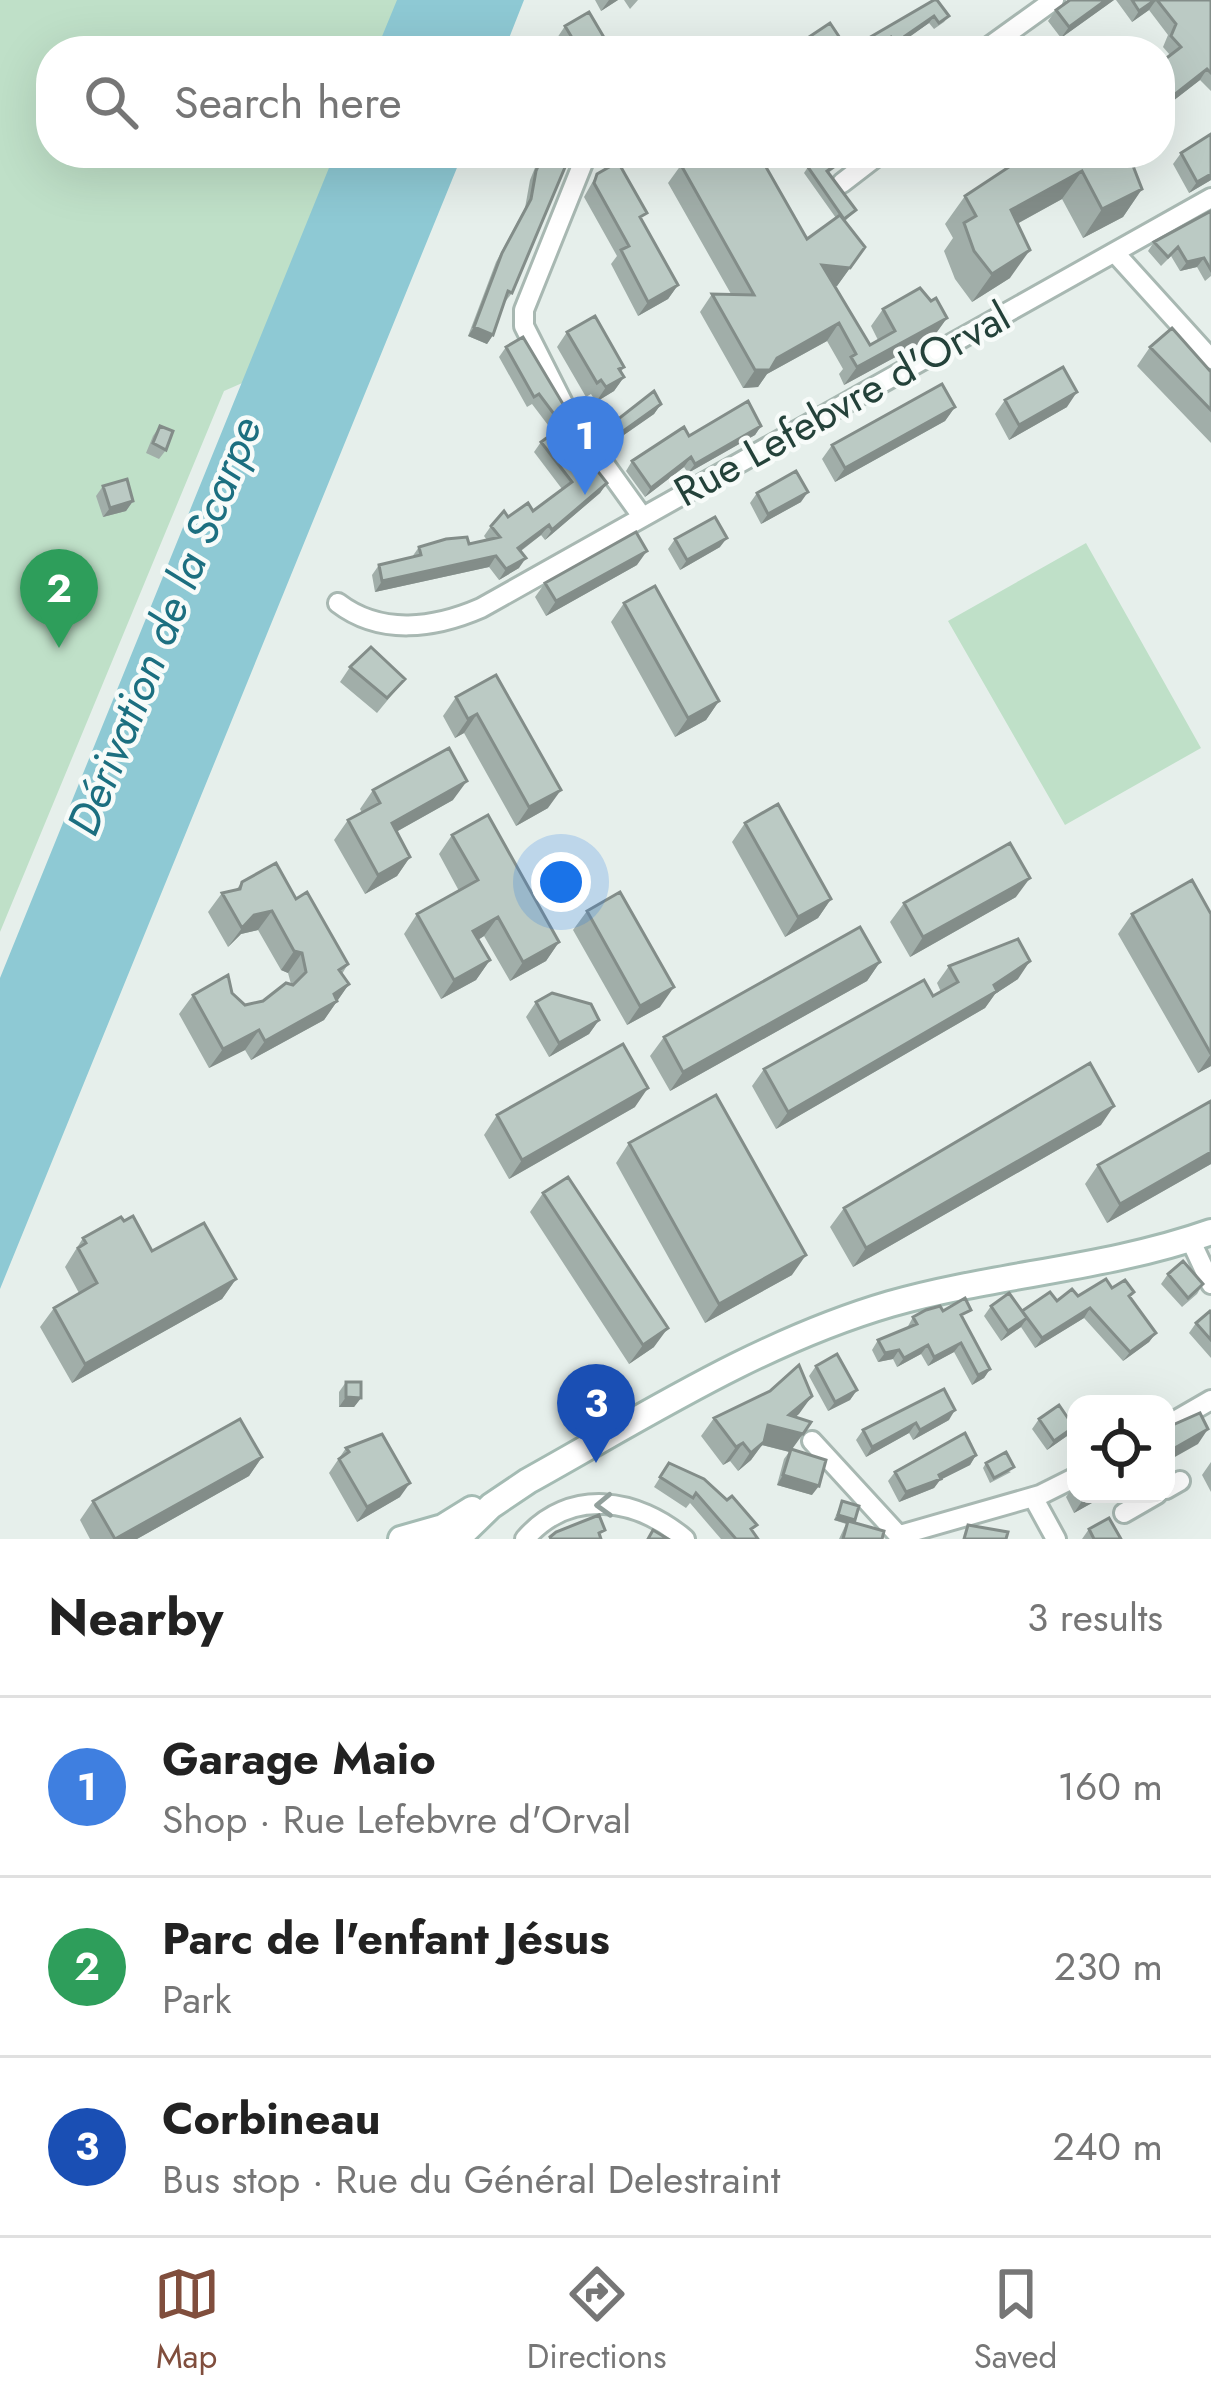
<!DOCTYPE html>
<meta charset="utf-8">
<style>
:root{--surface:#fff;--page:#f2f2f2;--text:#222;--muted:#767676;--line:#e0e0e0;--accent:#804e3d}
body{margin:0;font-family:Jost,sans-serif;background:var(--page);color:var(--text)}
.controls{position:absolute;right:36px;bottom:36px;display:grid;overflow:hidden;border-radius:24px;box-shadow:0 12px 48px #0002}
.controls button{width:108px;height:108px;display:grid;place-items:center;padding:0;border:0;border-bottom:3px solid var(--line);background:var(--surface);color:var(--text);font:60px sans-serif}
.you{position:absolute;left:561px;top:882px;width:42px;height:42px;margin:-30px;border:9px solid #fff;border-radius:50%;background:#1a73e8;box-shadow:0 0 0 18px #1a73e833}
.badge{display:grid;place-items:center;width:78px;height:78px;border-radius:50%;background:var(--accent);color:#fff;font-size:39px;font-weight:700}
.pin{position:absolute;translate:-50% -99px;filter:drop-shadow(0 3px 6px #0008)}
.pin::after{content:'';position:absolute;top:63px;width:42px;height:36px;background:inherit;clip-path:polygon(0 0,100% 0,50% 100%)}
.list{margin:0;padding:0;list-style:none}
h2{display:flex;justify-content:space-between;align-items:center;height:156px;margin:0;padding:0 48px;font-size:51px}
h2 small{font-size:39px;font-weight:400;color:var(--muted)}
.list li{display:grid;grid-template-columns:78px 1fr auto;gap:36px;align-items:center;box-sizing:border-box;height:180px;padding:0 48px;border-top:3px solid var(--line)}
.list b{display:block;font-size:45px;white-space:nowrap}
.list p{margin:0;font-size:39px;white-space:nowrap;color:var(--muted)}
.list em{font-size:39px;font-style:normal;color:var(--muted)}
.icon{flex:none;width:66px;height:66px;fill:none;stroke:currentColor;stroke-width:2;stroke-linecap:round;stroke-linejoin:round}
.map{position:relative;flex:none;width:1211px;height:1539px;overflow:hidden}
.search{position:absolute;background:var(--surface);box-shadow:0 12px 48px #0002;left:36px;right:36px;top:36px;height:132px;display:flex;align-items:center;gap:30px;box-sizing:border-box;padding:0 42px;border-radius:48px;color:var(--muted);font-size:45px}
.sheet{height:696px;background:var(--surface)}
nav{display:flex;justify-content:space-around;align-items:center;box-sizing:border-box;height:168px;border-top:3px solid var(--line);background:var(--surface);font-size:33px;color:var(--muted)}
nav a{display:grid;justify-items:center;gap:6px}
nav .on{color:var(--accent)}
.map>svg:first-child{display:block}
.green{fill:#bfe0c8}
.water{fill:#8ec9d4}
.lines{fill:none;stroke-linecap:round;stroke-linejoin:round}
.minor-casing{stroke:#a8b8b2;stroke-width:24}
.secondary-casing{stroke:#a4bbb3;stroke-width:30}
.minor{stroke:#fff;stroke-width:18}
.secondary{stroke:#fff;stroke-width:24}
.wall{fill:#a1aea9}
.shaded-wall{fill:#838d89}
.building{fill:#bbcac4;stroke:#838d89;stroke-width:3}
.oneway{stroke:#92a09c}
.labels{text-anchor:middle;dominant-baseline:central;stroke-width:9;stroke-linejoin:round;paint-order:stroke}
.street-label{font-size:42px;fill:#24423a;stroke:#f7fbf9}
.water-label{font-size:45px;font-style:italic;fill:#1c6f80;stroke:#f7fbf9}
</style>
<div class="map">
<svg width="1211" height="1539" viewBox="0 0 1211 1539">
<rect width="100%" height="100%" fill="#e6efeb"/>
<path class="green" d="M0 0H496L475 51H51V153H433L360 332 224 391 0 932Z
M1086 543 1201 748 1065 825 948 621Z"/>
<path class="water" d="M397 0H524L504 51H376Z
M335 153H463L0 1289V978Z"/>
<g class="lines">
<g class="minor-casing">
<path id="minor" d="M983 51 1054 0
M587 153 524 310V326L569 415 641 515
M842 183 881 153
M1115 253 1211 359
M338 603C381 636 435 628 481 608L1211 198
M1190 1239 1211 1284
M1166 1426 1211 1400
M812 1441 902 1539
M1166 1489 1180 1481
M1033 1497 1056 1539
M1124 1513 1157 1494
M900 1535 1040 1495 1076 1477
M525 1539C570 1487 637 1498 685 1539"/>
</g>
<g class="secondary-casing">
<path id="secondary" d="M401 1539 443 1527 472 1509
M457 1539 491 1506 528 1481C645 1416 760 1342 890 1304 996 1274 1106 1269 1211 1232"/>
</g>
<use href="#minor" class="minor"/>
<use href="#secondary" class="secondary"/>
</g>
<path class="wall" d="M595 0H618L601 11Z
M624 0H638L630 9Z
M934 0 949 16 944 22 934 29 929 23 907 38 916 51H891L886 44 876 51H851L855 46Z
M1114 0 1061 38 1048 21 1056 10Z
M1116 0H1211V91L1200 80 1160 111V63L1170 55 1163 47 1168 35 1149 10 1132 22Z
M565 26 612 51H561L555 41Z
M1211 134V180L1189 193 1173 164 1181 153Z
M541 153H571L512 293 505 302 493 335 487 344 468 336 496 262 525 208 530 180Z
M828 153H856L828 173 856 210 845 221 865 247 837 286 834 285 870 345 878 340 871 326 883 309 947 318 934 336 844 385 839 374 843 369 827 341 767 374 758 387 743 388 700 312 712 294H731L668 183 681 165 807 239 836 218 804 173 808 167Z
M1030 153 1142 189 1123 217 1083 238 1062 199 1017 224 1010 278 972 302 955 279 944 251 953 238 945 224 965 196Z
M597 174 642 220 678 285 668 299 638 316 611 264 617 256 584 197Z
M1211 211V276L1205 281 1197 267 1180 271 1171 256 1161 266 1148 251 1154 242Z
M567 332 624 367 621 372 624 377 614 391 596 402 591 394 586 397 557 347Z
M506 347 585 441 580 448 607 483 600 493 545 540 541 535 521 551 519 568 499 580 489 567 375 592 372 575 379 565 412 557 419 547 469 544 487 540 484 536 491 526 508 517 533 511 562 489 534 452 541 442 554 433 532 404 527 407 499 357Z
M1150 347 1211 372V443L1137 366Z
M1005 400 1067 407 1009 440 995 414Z
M661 404 654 414 608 446 601 437 608 427Z
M955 407 945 421 835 482 822 459 832 445Z
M160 426 166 450 159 459 146 453 153 436Z
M761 426 755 435 688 473 684 467 645 497 626 471 632 461 689 436Z
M103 486 133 501 126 511 103 517 96 496Z
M757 493 801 502 761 524 750 503Z
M675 539 720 547 680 570 668 549Z
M637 565 546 616 535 597 545 583Z
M624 603 719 701 706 720 675 737 611 622Z
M350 667 405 679 377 713 340 682Z
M496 675 548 808 516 826 464 733 455 738 443 716 456 697Z
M373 790 453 800 396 832 410 857 397 876 365 894 334 840 348 820 362 813 360 809Z
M745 823 831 899 818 918 785 937 732 842Z
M452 835 559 942 546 961 510 981 484 936 478 940 490 960 476 980 441 999 404 934 417 914 459 891 439 854Z
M242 882 296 899 348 964 342 974 349 984 324 1020 251 1060 245 1050 209 1068 179 1014 193 995 232 993 245 1005 263 1001 291 984 288 973 281 970 258 930 241 934 228 947 208 912 222 893 236 890Z
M1016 897 910 957 890 922 904 903Z
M587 911 660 1007 627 1025 573 930Z
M1132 914H1211V1066L1198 1073 1118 934Z
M880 962 867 981 670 1091 650 1056 664 1037Z
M949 966 1018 979 995 994 985 1008 776 1129 752 1086 764 1069 941 992 937 983Z
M536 1002 599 1020 589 1034 549 1057 526 1017Z
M1211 1101V1164L1107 1223 1085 1184 1098 1165Z
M635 1107 509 1179 484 1135 497 1115Z
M1101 1125 853 1267 830 1227 844 1208Z
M629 1143 792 1275 705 1323 616 1163Z
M543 1193 654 1347 629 1364 530 1212Z
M83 1238 152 1251 236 1279 222 1299 72 1383 40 1327 54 1308 79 1293 65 1267Z
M1168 1274 1203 1284 1197 1294 1182 1307 1161 1284Z
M1112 1288 1134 1292 1130 1297 1156 1333 1149 1342 1123 1361 1084 1318 1035 1348 1021 1327 1001 1341 984 1316 991 1306 1022 1311 1057 1301Z
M943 1311 964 1320 990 1369 984 1378 972 1385 954 1352 928 1366 921 1354 897 1367 893 1359 878 1362 872 1350 878 1340 907 1328 913 1317Z
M1211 1312V1358L1189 1333 1196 1323Z
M816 1366 857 1390 850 1400 828 1411 809 1376Z
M346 1382 361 1398 354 1407H339V1392Z
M812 1396 795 1417 792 1450 812 1495 777 1485 784 1459 789 1452 762 1445 751 1460 738 1471 730 1461 723 1465 701 1436 714 1418Z
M1039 1419 1074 1427 1067 1436 1047 1450 1032 1429Z
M949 1420 913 1440 909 1433 866 1457 856 1440 863 1430Z
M346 1448 400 1497 357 1522 329 1473Z
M976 1455 970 1465 940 1480 934 1488 899 1502 888 1481 895 1472Z
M262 1457 249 1476 137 1539H90L80 1520 93 1501Z
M1211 1462V1492L1202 1475Z
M669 1463 752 1531 758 1539H721L690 1503 686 1508 654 1487Z
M986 1463 1011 1472 990 1483 983 1468Z
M1076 1483V1494H1108L1074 1513 1066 1497Z
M842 1501 855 1520 854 1522 882 1539H839L846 1524 834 1520Z
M1089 1529 1121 1539H1082Z"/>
<path class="shaded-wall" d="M609 0H618L601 11Z
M1106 0H1114L1061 38 1069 27Z
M1156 0 1149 10 1132 22 1139 11Z
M934 16 929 23 901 43 905 36Z
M1207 69 1200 80 1160 111V106Z
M852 153H856L823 176 827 171Z
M1082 171 1062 199 991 238 1011 210Z
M1211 174V180L1189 193 1197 182Z
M1142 189 1123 217 1083 238 1102 209Z
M1030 250 1010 278 972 302 992 274Z
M1204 258 1197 267 1180 271 1187 262Z
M822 265 850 268 837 286 809 283Z
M678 285 668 299 638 316 648 302Z
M947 318 934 336 844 385 857 367Z
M839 323 827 341 767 374 758 387 743 388 755 370Z
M474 327 493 335 487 344 468 336Z
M624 377 614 391 596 402 606 387Z
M1077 392 1067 407 1009 440 1019 425Z
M661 404 654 414 608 446 615 437Z
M955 407 945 421 835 482 845 468Z
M761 426 755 435 688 473 695 464Z
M691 457 684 467 645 497 651 488Z
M607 483 600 493 545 540 552 530Z
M808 492 801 502 761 524 768 514Z
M133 501 126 511 103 517 110 508Z
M549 525 541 535 511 558 518 548Z
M727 538 720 547 680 570 687 560Z
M647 551 637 565 546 616 556 601Z
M496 556 489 567 375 592 382 581Z
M526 558 519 568 499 580 506 569Z
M719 701 706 720 675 737 688 718Z
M477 714 464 733 455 738 468 719Z
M467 781 453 800 378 842 392 823Z
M561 790 548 808 516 826 529 807Z
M410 857 397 876 365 894 378 875Z
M1030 878 1016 897 910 957 923 937Z
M831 899 818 918 785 937 798 917Z
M272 911 258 930 241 934 228 947 242 928 254 915Z
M498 917 484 936 460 951 473 931Z
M559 942 546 961 510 981 523 962Z
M294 951 302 953 288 973 281 970Z
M490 960 476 980 441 999 454 980Z
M1030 961 1018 979 995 994 985 1008 776 1129 788 1112Z
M880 962 867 981 670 1091 683 1072Z
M349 984 324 1020 251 1060 265 1041Z
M674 987 660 1007 627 1025 640 1006Z
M599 1020 589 1034 549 1057 559 1043Z
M259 1030 245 1050 209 1068 223 1049Z
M1211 1054V1066L1198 1073Z
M648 1088 635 1107 509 1179 522 1160Z
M1114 1106 1101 1125 853 1267 866 1248Z
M1211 1152V1164L1107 1223 1120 1204Z
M806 1255 792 1275 705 1323 719 1304Z
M236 1279 222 1299 72 1383 85 1364Z
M1090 1308 1084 1318 1035 1348 1042 1338Z
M1027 1318 1021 1327 1001 1341 1008 1331Z
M668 1328 654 1347 629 1364 643 1345Z
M1156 1333 1149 1342 1123 1361 1130 1352Z
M961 1343 954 1352 928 1366 934 1357Z
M928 1345 921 1354 897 1367 904 1358Z
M899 1350 893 1359 878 1362 885 1353Z
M990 1369 984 1378 972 1385 978 1375Z
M857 1390 850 1400 828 1411 835 1402Z
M812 1396 799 1414 782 1429 803 1434 790 1452 762 1445 751 1460 738 1471 768 1425 789 1415Z
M346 1397 361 1398 354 1407H339Z
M955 1410 949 1420 913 1440 920 1430Z
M916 1423 909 1433 866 1457 872 1447Z
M1074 1427 1067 1436 1047 1450 1054 1441Z
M1208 1429 1198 1444 1166 1462V1453Z
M743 1443 730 1461 723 1465 736 1447Z
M976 1455 970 1465 940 1480 934 1488 899 1502 906 1492Z
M262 1457 249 1476 137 1539H116Z
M783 1475 819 1486 812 1495 777 1485Z
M410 1483 400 1497 357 1522 367 1507Z
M1092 1494H1108L1074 1513 1084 1498Z
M838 1515 855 1520 852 1525 834 1520Z"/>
<path class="building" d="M934 0H937L949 16 939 23 934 16 905 36 916 51H901L891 37 871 51H858L855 46Z
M1070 0H1106L1069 27 1056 10Z
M1132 0H1155L1139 11Z
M1157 0H1211V73L1207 69 1160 106V63L1181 47 1171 36 1176 24Z
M589 12 612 51H580L565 26Z
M830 23 842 41 827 51H788Z
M1211 134V174L1197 182 1181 153Z
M544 153H571L512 293 508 291 493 335 474 327 502 253 531 199 536 171Z
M702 153H758L807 239 840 215 865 247 850 268 822 265 870 345 895 331 883 309 920 288 931 301 936 298 947 318 857 367 851 357 856 354 839 323 777 358 770 370H755L712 294 754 295 681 165Z
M828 153H852L827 171 856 210 844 219 808 167Z
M1030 153H1128L1142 189 1102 209 1082 171 1011 210 1030 250 992 274 974 251 964 223 976 216 965 196Z
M618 162 647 213 640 217 678 285 648 302 621 250 629 246 594 183 597 174Z
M1211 211V270L1204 258 1187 262 1178 247 1168 257 1154 242Z
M595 316 624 367 619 369 624 377 606 387 601 380 597 383 567 332Z
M1172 328 1211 372V410L1150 347Z
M523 337 585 441 578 446 607 483 552 530 549 525 518 548 526 558 506 569 496 556 382 581 379 565 421 555 419 547 446 539 467 537 469 544 500 537 491 526 504 511 508 517 528 503 533 511 572 482 541 442 563 426 539 394 534 397 506 347Z
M1063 367 1077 392 1019 425 1005 400Z
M942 384 955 407 845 468 832 445Z
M654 391 661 404 615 437 608 427Z
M748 401 761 426 695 464 691 457 651 488 632 461 684 427 689 436Z
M160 426 173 431 166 450 153 443Z
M796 471 808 492 768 514 757 493Z
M127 479 133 501 110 508 103 486Z
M715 517 727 538 687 560 675 539Z
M636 532 647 551 556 601 545 583Z
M655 586 719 701 688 718 624 603Z
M371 647 405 679 387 698 350 667Z
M496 675 561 790 529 807 477 714 468 719 456 697Z
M449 748 467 781 392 823 410 857 378 875 348 820 380 803 373 790Z
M778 804 831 899 798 917 745 823Z
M488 815 559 942 523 962 498 917 473 931 490 960 454 980 417 914 478 880 452 835Z
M1010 843 1030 878 923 937 904 903Z
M276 863 296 899 307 892 348 964 339 970 349 984 334 994 337 1001 265 1041 259 1030 223 1049 193 995 228 975 232 993 245 1005 263 1001 286 983 293 985 306 972 302 953 294 951 272 911 254 915 242 928 222 893 240 889 242 882Z
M1192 880 1211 914V1054L1132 914Z
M620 892 674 987 640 1006 587 911Z
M860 927 880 962 683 1072 664 1037Z
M1018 939 1030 961 994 985 997 991 788 1112 764 1069 924 980 933 996 958 982 949 966Z
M552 993 591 1004 599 1020 559 1043 536 1002Z
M623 1044 648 1088 522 1160 497 1115Z
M1090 1063 1114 1106 866 1248 844 1208Z
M716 1095 806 1255 719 1304 629 1143Z
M1211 1101V1152L1120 1204 1098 1165Z
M568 1177 668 1328 643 1345 543 1193Z
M133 1216 152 1251 204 1223 236 1279 85 1364 54 1308 97 1283 78 1248 86 1243 83 1238 121 1217 124 1221Z
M1183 1261 1203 1284 1188 1298 1168 1274Z
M1106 1279 1112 1288 1125 1280 1134 1292 1129 1296 1156 1333 1130 1352 1090 1308 1042 1338 1022 1311 1050 1292 1057 1301 1072 1289 1078 1296Z
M1009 1293 1027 1318 1008 1331 991 1306Z
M965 1298 971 1310 961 1315 990 1369 978 1375 961 1343 934 1357 928 1345 904 1358 899 1350 885 1353 878 1340 917 1324 913 1317 926 1310 940 1306 943 1311Z
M1210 1311 1211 1312V1340L1196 1323Z
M837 1354 857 1390 835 1402 816 1366Z
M799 1365 812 1396 789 1415 811 1422 803 1434 768 1425 764 1442 751 1453 743 1443 736 1447 714 1418 770 1391Z
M346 1382H361V1398L346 1397Z
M944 1389 955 1410 920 1430 916 1423 872 1447 863 1430Z
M1059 1405 1074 1427 1054 1441 1039 1419Z
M1200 1413 1208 1429 1166 1453V1428Z
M240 1419 262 1457 115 1539 93 1501Z
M965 1433 976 1455 939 1475 941 1479 906 1492 895 1472Z
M382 1434 410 1483 367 1507 339 1459 349 1452 346 1448Z
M791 1449 826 1460 819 1486 783 1475Z
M1006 1452 1014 1467 994 1478 986 1463Z
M669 1463 704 1479 727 1500 732 1496 757 1525 751 1529 758 1539H736L696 1493 693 1498 660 1477Z
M842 1501 859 1506 855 1520 838 1515Z
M599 1515 605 1530 599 1533 601 1539H551L550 1537 556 1532Z
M1109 1518 1121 1539H1094L1089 1529Z
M848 1521 884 1531 882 1539H843Z
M968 1525 1008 1532 1006 1539H964Z
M653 1530 668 1539H648Z"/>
<defs><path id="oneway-chevron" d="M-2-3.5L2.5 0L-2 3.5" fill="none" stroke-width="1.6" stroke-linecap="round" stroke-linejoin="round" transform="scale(3)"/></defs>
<use class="oneway" href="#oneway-chevron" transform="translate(604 1505) rotate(178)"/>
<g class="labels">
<g class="street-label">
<text transform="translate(842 404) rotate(-29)">Rue Lefebvre d'Orval</text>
</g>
<g class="water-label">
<text transform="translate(164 626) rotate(-68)">Dérivation de la Scarpe</text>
</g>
</g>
</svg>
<div class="controls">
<button><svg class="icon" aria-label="locate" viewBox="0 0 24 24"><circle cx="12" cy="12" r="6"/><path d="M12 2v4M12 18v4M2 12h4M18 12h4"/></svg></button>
</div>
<div class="you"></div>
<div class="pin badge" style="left:585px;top:495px;background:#3f7fe0">1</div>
<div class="pin badge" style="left:59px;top:648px;background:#2e9e5b">2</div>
<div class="pin badge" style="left:596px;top:1463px;background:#1a4fb4">3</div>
<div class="search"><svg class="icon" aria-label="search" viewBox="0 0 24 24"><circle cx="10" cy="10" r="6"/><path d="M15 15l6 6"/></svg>Search here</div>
</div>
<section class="sheet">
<h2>Nearby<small>3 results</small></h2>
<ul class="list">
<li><span class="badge" style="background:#3f7fe0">1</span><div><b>Garage Maio</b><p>Shop · Rue Lefebvre d'Orval</p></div><em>160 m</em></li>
<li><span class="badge" style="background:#2e9e5b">2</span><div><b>Parc de l'enfant Jésus</b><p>Park</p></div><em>230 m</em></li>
<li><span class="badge" style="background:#1a4fb4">3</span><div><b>Corbineau</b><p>Bus stop · Rue du Général Delestraint</p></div><em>240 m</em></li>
</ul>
</section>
<nav>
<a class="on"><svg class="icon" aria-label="map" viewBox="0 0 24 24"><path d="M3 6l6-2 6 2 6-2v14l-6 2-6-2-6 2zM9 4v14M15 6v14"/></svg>Map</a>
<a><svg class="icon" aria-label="directions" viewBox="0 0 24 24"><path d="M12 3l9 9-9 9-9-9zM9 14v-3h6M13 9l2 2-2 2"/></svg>Directions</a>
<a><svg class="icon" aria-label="saved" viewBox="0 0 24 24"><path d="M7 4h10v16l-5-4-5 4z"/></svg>Saved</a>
</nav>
